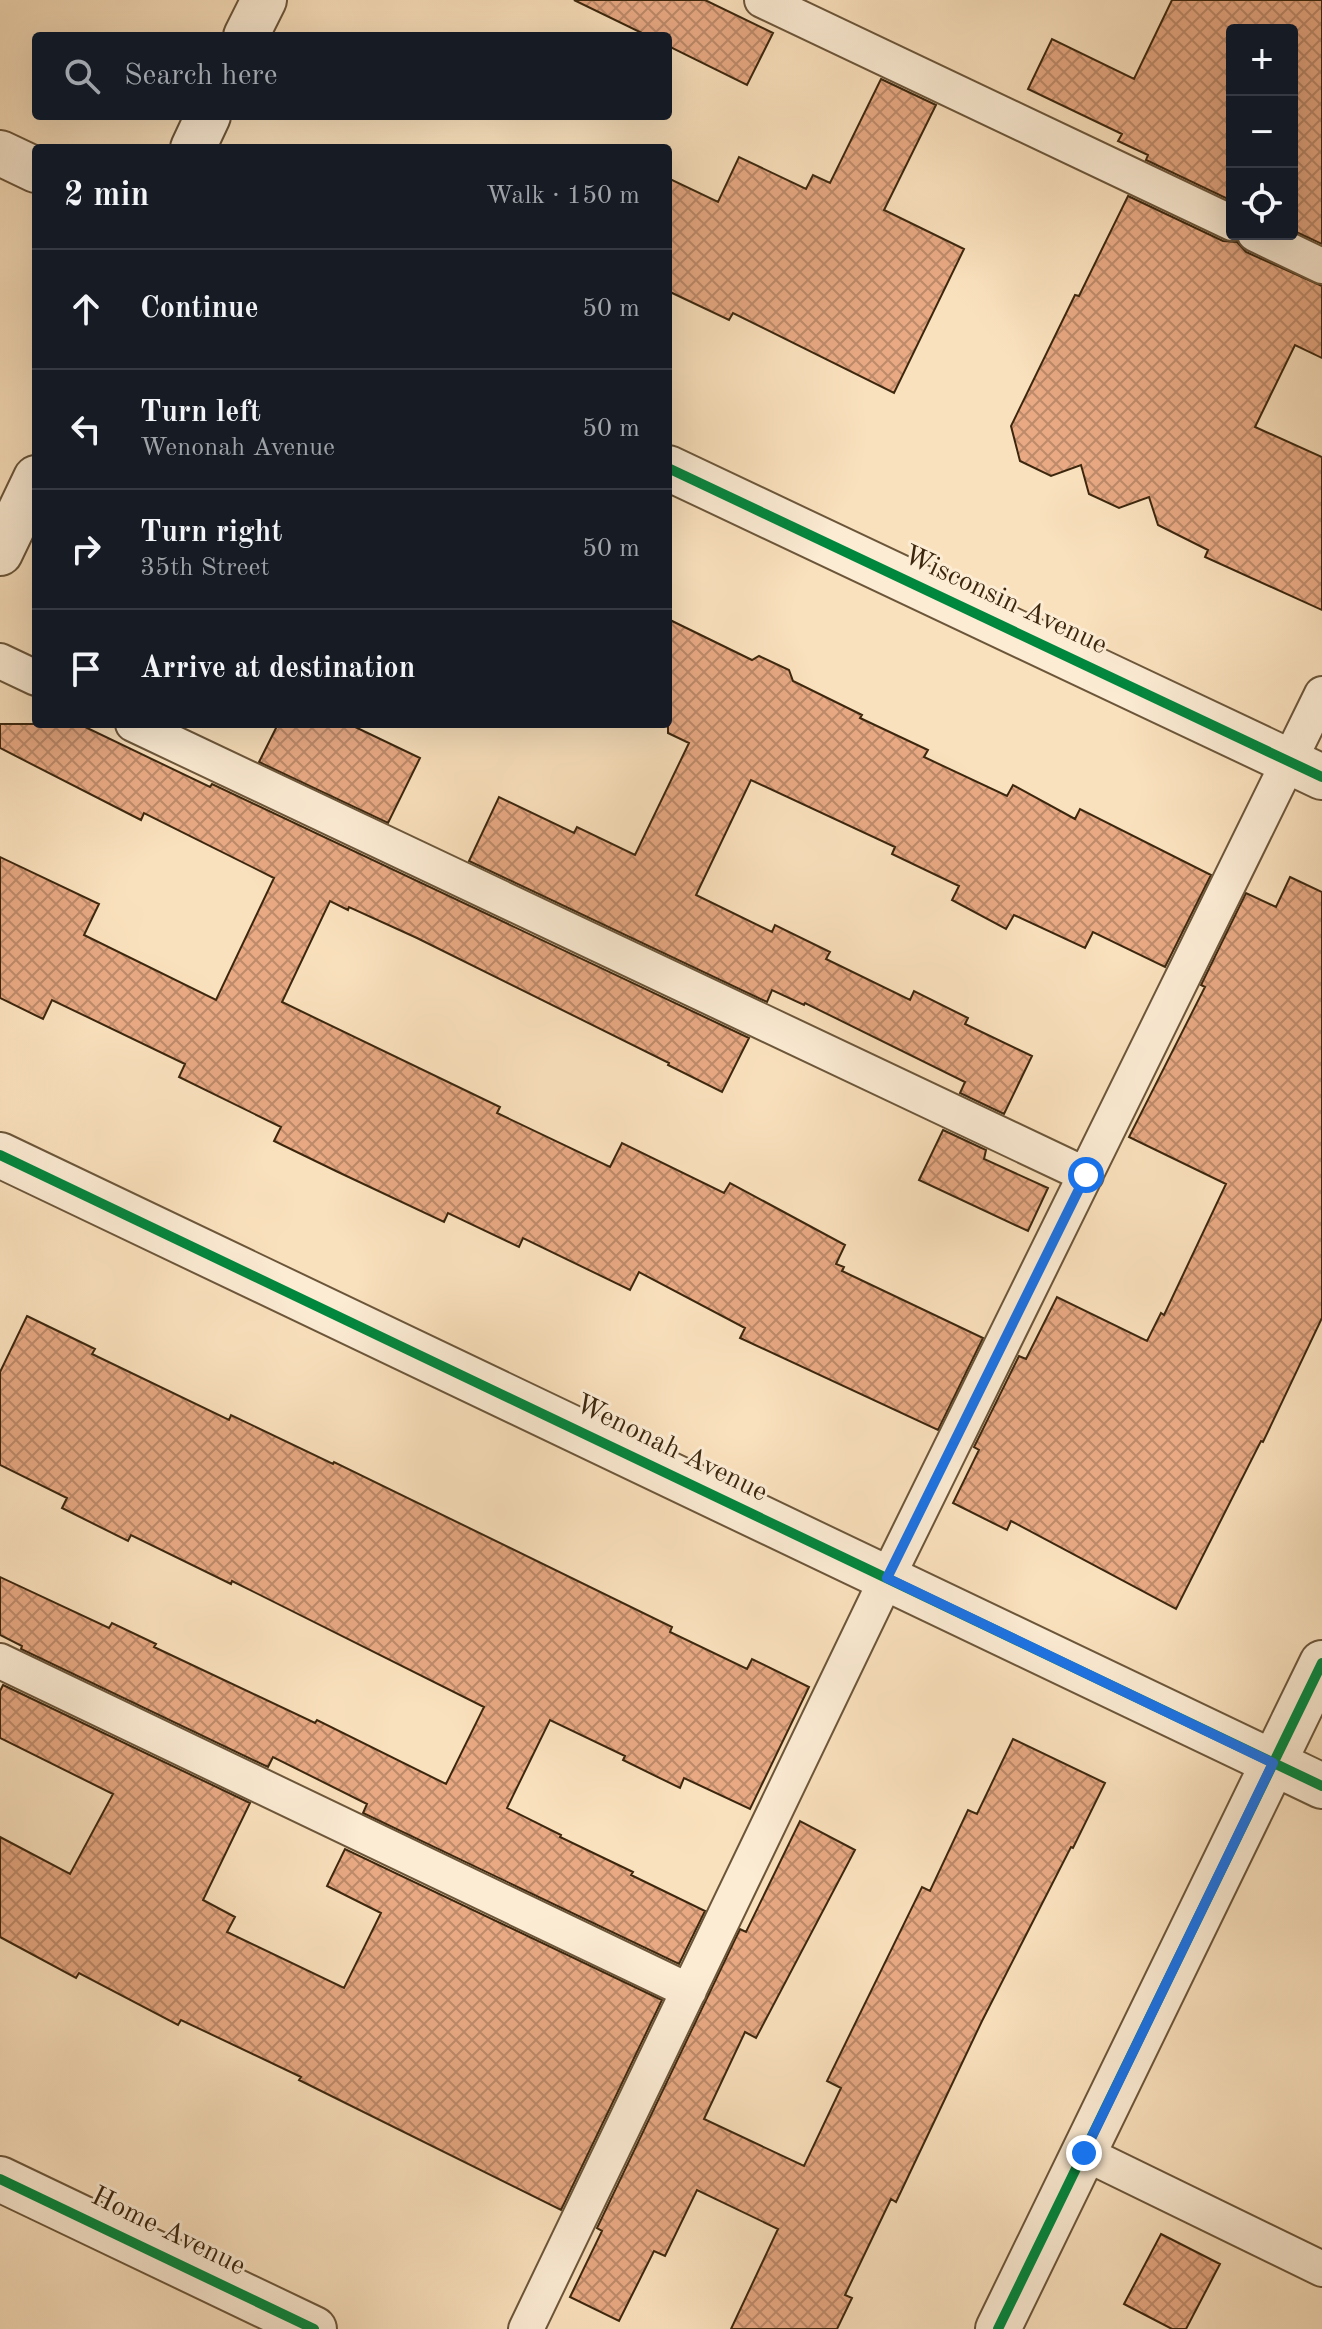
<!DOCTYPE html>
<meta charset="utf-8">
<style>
:root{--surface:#171b24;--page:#20242c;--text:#f1f3f6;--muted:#9ea1a6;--line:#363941}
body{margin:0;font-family:"Old Standard TT",serif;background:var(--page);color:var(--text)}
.controls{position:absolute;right:24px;top:24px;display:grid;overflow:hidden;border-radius:8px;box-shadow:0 8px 32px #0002}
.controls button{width:72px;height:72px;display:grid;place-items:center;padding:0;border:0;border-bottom:2px solid var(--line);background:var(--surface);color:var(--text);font:40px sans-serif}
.stop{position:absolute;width:24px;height:24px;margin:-18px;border:6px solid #1a73e8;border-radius:50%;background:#fff}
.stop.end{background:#1a73e8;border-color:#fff;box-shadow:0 2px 8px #0008}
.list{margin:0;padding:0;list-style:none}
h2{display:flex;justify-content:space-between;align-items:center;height:104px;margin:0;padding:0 32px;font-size:34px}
h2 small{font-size:26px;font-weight:400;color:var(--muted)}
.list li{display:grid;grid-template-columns:52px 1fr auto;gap:24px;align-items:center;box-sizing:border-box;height:120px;padding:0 32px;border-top:2px solid var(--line)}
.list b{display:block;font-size:30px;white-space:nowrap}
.list p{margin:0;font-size:26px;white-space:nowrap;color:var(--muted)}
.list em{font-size:26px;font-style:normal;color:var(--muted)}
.icon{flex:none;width:44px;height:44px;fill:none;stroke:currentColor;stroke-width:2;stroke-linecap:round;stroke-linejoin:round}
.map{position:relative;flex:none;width:1322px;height:2329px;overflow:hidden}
.search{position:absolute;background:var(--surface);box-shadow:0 8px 32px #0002;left:32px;top:32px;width:640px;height:88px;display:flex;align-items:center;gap:20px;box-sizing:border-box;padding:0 28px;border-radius:8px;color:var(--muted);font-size:30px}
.panel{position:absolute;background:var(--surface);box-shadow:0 8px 32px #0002;left:32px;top:144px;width:640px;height:584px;border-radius:8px}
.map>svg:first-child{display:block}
.building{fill:url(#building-cross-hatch);stroke:#3c270e;stroke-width:2}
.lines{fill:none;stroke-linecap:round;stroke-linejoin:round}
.service-casing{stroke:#6c563a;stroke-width:38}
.minor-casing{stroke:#6c563a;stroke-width:48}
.service{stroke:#fcecd4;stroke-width:34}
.minor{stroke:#fcecd4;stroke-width:44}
.cycleway-casing{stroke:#fcecd4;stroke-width:15}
.cycleway{stroke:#00873e;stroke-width:10}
.route{stroke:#1a73e8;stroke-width:10}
.labels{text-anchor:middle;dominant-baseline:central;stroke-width:6;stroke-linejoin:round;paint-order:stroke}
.street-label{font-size:28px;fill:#3c270e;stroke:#fcecd4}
</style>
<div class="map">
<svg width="1322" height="2329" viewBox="0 0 1322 2329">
<defs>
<pattern id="building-cross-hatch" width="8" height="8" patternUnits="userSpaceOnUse" patternTransform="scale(2)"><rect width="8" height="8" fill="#e8a983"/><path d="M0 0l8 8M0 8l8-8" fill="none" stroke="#bd8a6a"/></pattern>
</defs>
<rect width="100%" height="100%" fill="#fae1bd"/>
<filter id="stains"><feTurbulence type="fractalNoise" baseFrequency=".0025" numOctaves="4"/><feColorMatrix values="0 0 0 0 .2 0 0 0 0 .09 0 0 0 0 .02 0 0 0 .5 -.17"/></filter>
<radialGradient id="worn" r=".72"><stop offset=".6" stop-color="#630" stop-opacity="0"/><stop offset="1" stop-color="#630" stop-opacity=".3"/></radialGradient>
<path class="building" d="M574 0H705L773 33 747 85 668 46V36H648Z
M1172 0H1322V244L1292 230V30H1232V201L1146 160 1148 155 1118 141 1122 134 1028 89 1052 39 1134 79Z
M881 79 936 105 884 210 964 249 894 393 733 313 729 320 668 291V178L718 202 739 157 806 189 813 175 830 183Z
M1128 196 1223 241 1237 242 1246 252 1322 286V358L1295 345 1255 427 1322 457V610L1205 557 1208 550 1158 525 1149 497 1119 508 1089 494 1081 465 1051 476 1020 461 1011 426 1075 295 1079 296Z
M668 619 752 660 759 656 789 670 793 681 862 715 860 718 928 750 924 757 1007 796 1013 785 1075 819 1080 809 1211 875 1165 967 1093 932 1085 948 1014 915 1006 929 952 900 959 886 892 854 895 847 751 780 696 895 772 932 775 925 830 952 826 959 910 1000 914 991 968 1018 965 1024 1032 1056 1004 1114 960 1093 965 1082 805 1003 804 1005 772 990 767 1002 469 861 499 797 574 833 577 827 635 855 689 743 668 733Z
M0 724H79L210 787 212 784 749 1038 722 1092 668 1065 669 1063 417 938 349 907 348 910 330 901 282 1002 500 1107 497 1113 610 1167 622 1143 724 1193 730 1183 845 1245 836 1264 844 1267 842 1271 983 1338 938 1430 740 1338 745 1328 639 1272 630 1290 523 1238 519 1247 448 1213 444 1222 338 1172 274 1141 281 1127 179 1077 185 1064 52 1000 43 1019 0 998V857L99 904 84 935 216 1000 274 878 144 813 141 820 0 748Z
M278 724H349L420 758 388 823 259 762Z
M1290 877 1322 892V1318L1263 1442 1261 1441 1176 1609 1011 1521 1007 1530 953 1503 979 1450 974 1447 1019 1356 1026 1359 1057 1297 1147 1341 1161 1313 1164 1315 1226 1184 1129 1137 1205 987 1201 985 1246 893 1276 907Z
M943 1130 986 1150 984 1159 1048 1188 1028 1231 919 1180Z
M27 1316 95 1349 92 1354 229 1420 231 1415 333 1464 334 1462 672 1627 670 1632 747 1669 752 1659 809 1687 750 1809 684 1778 680 1788 623 1760 625 1756 550 1720 507 1808 561 1835 560 1837 633 1872 631 1875 705 1911 679 1964 363 1813 367 1804 273 1757 268 1767 21 1649 22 1646 0 1635V1577L109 1628 112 1623 156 1644 154 1647 315 1723 317 1720 446 1784 484 1707 232 1581 231 1584 131 1535 128 1541 62 1508 67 1498 0 1465V1372Z
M3 1685 250 1803 203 1900 235 1917 227 1932 344 1988 381 1913 327 1886 345 1849 662 2000 561 2210 299 2080 301 2077 181 2020 178 2025 79 1973 76 1978 0 1937V1837L70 1874 113 1794 0 1738V1691Z
M1013 1739 1105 1783 1073 1848 1071 1847 982 2021 896 2202 891 2199 845 2295 852 2298 837 2329H731L778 2229 697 2190 665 2256 654 2251 619 2321 570 2297 602 2231 597 2228 740 1929 746 1932 800 1821 855 1850 756 2038 745 2032 704 2119 804 2166 841 2088 827 2081 922 1887 930 1891 968 1810 977 1814Z
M1161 2234 1220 2264 1186 2329H1172L1124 2304Z"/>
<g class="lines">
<g class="service-casing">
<path id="service" d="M762 0 1232 223
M1255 234 1322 266
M0 661 36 678
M133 724 1086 1175
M0 1661 689 1991
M1084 2153 1322 2269
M526 2329 887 1578 1322 694"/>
</g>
<g class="minor-casing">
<path id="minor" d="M246 36 264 0
M193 148 208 116
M0 153 36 170
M668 468 1322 777
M0 553 36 478
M0 1155 1322 1786
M0 2179 314 2329
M998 2329 1322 1663"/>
</g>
<use href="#service" class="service"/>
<use href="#minor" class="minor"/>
<g class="cycleway-casing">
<path id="cycleway" d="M668 468 1322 777
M0 1155 1322 1786
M0 2179 314 2329
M998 2329 1322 1663"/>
</g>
<use href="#cycleway" class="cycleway"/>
</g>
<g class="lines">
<path class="route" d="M1084 2153 1273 1763 887 1578 1086 1175"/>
</g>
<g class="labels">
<g class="street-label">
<text transform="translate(1005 601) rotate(25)">Wisconsin Avenue</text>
<text transform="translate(671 1449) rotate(26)">Wenonah Avenue</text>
<text transform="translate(168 2232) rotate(26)">Home Avenue</text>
</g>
</g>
<rect width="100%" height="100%" filter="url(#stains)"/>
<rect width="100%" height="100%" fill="url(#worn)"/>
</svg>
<div class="controls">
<button>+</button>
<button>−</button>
<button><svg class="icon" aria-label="locate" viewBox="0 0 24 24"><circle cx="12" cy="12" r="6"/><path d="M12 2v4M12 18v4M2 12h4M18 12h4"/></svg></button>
</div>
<div class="stop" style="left:1086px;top:1175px"></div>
<div class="stop end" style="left:1084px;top:2153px"></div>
<div class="search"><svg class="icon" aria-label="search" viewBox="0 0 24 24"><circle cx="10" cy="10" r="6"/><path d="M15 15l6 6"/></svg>Search here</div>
<section class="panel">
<h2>2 min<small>Walk · 150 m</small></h2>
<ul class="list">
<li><svg class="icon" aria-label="ahead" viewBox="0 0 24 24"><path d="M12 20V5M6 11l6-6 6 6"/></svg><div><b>Continue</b></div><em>50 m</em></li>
<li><svg class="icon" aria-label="left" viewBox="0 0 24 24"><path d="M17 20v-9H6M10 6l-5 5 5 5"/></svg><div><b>Turn left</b><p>Wenonah Avenue</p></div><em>50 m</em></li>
<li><svg class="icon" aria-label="right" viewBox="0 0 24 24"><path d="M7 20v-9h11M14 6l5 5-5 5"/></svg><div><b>Turn right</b><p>35th Street</p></div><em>50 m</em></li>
<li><svg class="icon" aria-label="arrive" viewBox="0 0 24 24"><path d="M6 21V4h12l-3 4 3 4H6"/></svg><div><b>Arrive at destination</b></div></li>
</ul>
</section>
</div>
